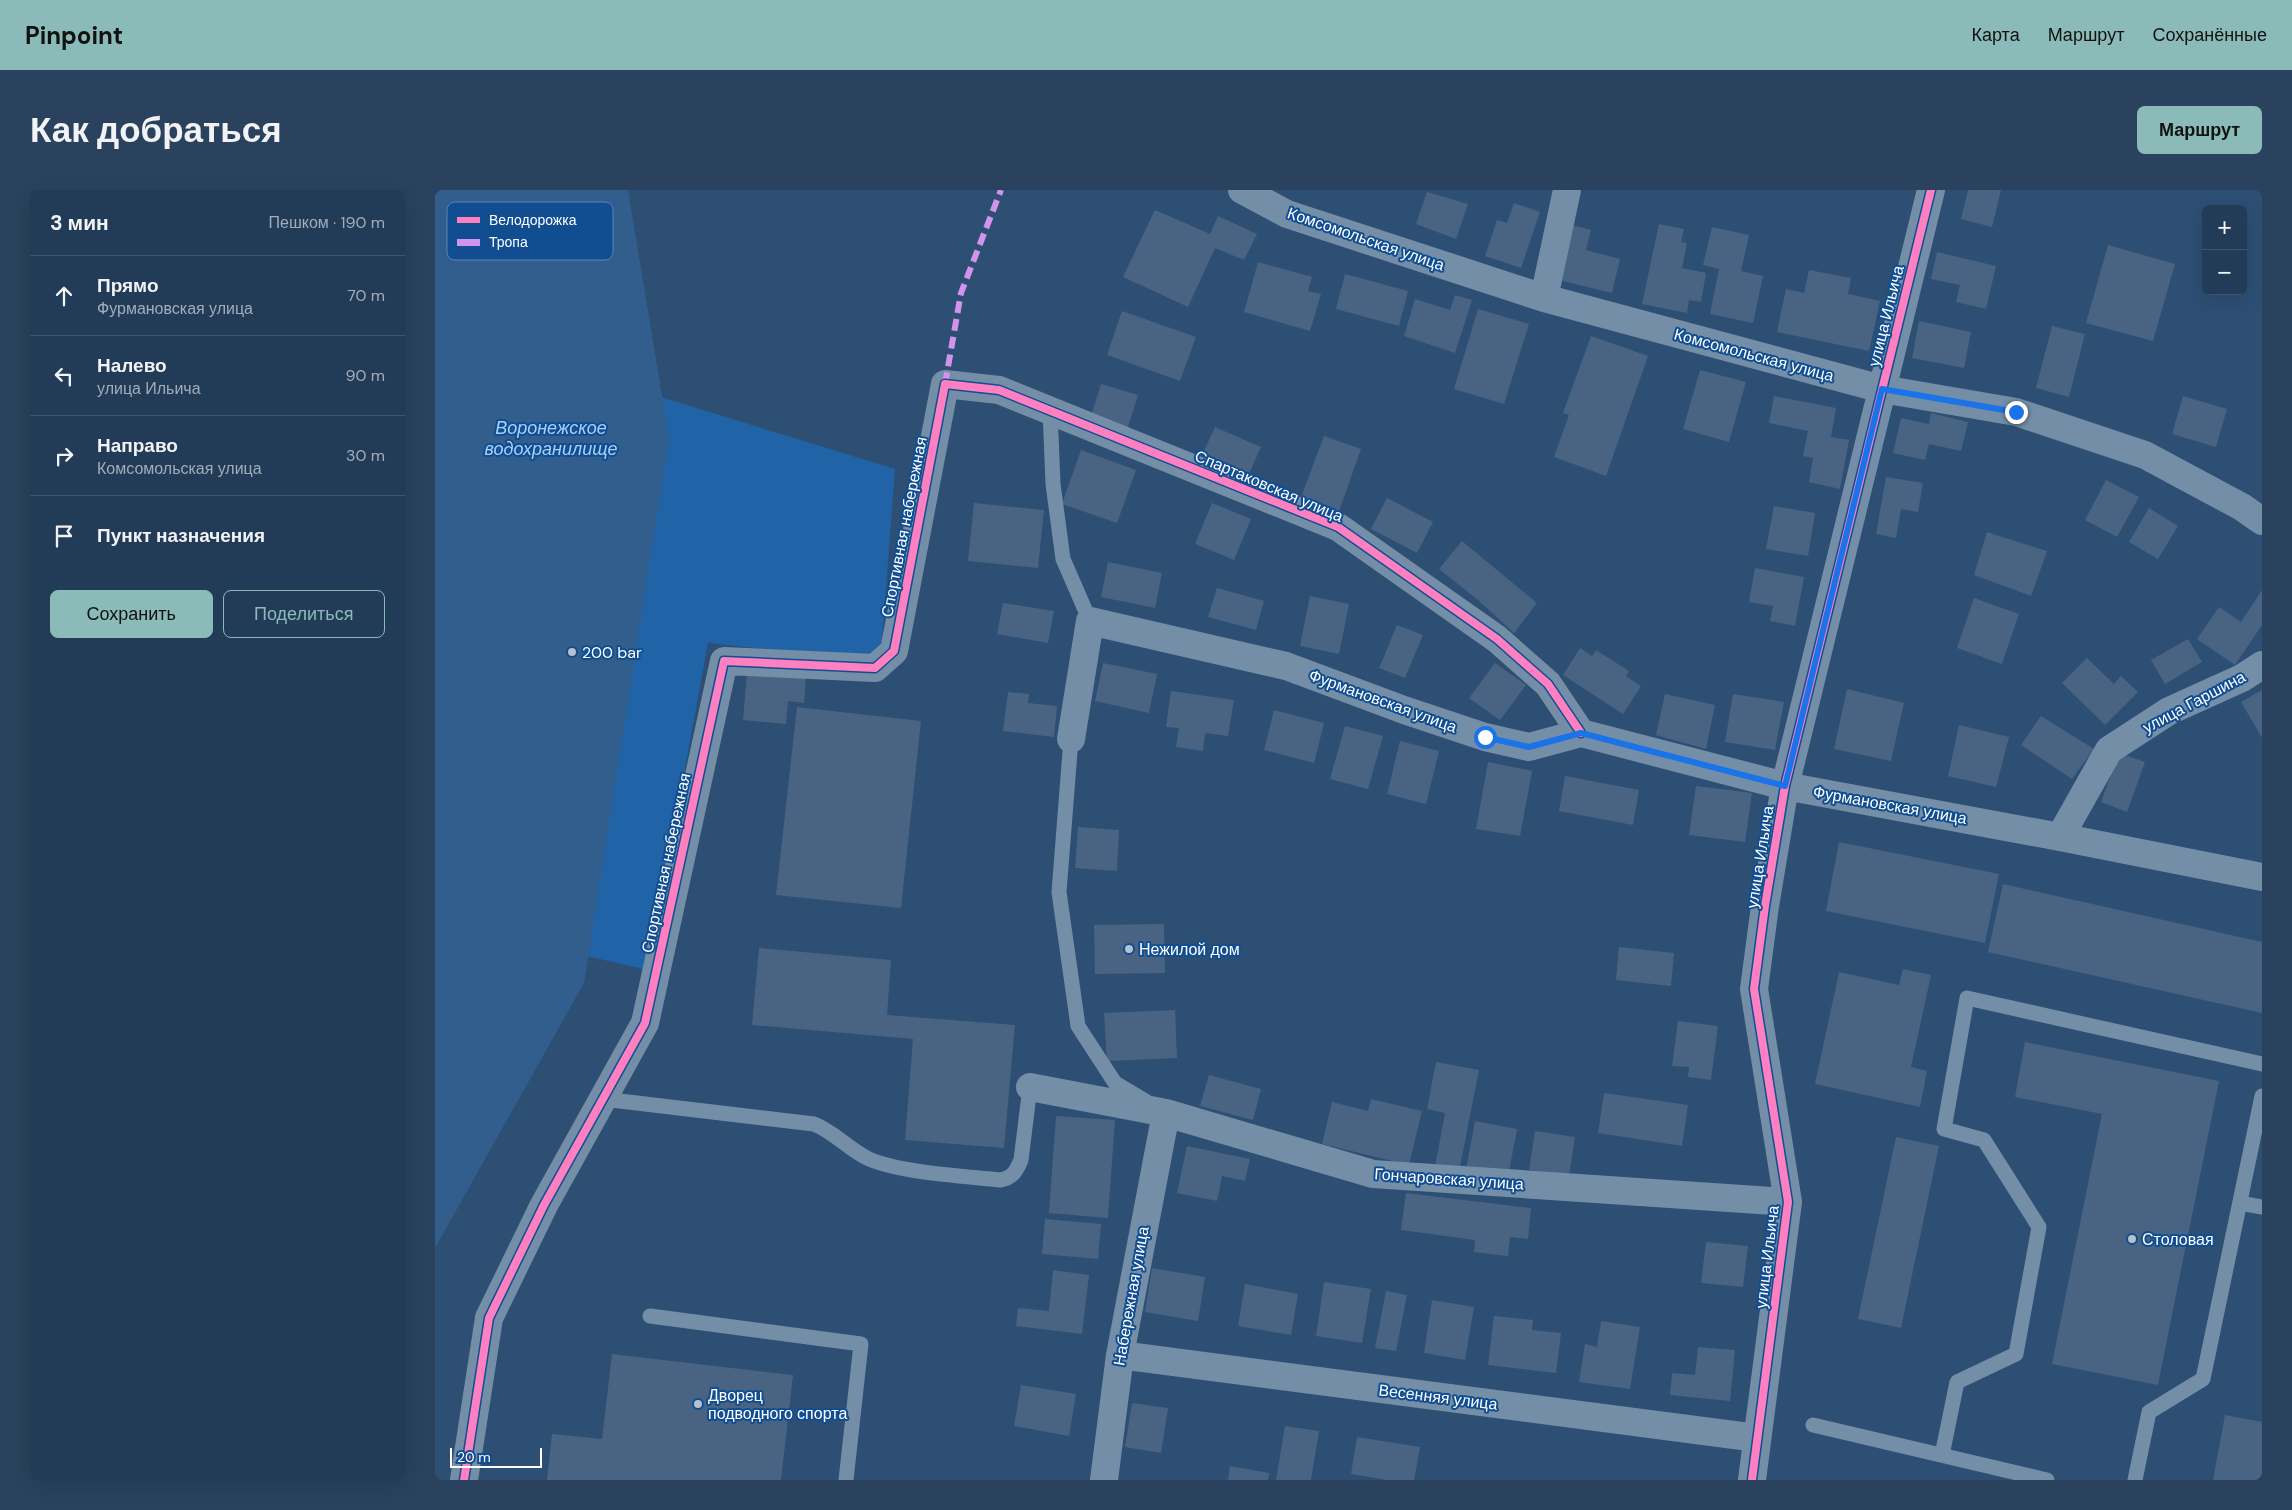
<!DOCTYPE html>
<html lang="ru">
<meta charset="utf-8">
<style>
:root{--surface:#223b57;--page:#2a425d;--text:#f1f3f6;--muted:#a2adba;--line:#3f556d;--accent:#8bbbb9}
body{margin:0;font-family:"DM Sans",sans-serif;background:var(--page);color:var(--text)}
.controls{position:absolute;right:15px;top:15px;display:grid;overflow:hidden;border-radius:8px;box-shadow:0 5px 20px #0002}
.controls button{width:45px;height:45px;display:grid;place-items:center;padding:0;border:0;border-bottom:1px solid var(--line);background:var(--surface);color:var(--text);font:25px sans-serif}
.scale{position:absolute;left:15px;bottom:12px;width:92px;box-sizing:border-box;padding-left:5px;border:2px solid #fff;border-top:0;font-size:14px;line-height:18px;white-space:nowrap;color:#fff;-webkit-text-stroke:4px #104e91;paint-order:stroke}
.stop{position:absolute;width:15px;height:15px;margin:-11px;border:4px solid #1a73e8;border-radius:50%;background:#fff}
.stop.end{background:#1a73e8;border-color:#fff;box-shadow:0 1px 5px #0008}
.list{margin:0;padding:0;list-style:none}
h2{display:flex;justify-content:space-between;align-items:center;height:65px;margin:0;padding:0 20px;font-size:21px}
h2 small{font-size:16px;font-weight:400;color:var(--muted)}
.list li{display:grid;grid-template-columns:32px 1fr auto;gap:15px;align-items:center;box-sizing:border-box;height:80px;padding:0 20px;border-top:1px solid var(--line)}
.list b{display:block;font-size:19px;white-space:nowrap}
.list p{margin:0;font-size:16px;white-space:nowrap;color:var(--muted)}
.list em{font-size:16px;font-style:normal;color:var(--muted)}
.actions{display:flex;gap:10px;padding:15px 20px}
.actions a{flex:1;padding:11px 0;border:1px solid var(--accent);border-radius:8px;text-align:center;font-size:18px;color:var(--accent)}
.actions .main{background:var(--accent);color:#111}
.icon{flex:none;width:28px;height:28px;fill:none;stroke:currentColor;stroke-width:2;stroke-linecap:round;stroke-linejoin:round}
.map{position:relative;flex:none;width:1827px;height:1290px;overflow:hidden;border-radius:8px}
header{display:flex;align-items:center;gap:30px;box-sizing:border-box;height:70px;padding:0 25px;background:var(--accent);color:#111}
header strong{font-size:24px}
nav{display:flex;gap:28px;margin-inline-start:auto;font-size:18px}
.intro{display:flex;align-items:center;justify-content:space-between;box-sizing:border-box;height:120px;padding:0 30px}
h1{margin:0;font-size:35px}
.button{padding:12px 22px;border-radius:8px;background:var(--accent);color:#111;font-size:18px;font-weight:700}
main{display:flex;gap:30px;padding:0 30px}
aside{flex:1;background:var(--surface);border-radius:8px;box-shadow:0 5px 20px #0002}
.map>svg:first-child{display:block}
.green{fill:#2063a6}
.water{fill:#325e8e}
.building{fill:#486482}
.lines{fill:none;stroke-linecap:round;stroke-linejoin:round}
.lane{stroke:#748ea7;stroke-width:15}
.street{stroke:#748ea7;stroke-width:28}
.quiet{stroke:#d193ec;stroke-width:6;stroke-dasharray:12 6;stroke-linecap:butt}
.cycleway-casing{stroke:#104e91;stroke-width:11}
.cycleway{stroke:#ff80c0;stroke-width:8}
.route{stroke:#1a73e8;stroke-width:6}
.poi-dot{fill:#b6c1ce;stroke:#104e91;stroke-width:2}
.labels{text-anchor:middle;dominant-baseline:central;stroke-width:4;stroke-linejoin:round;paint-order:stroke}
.street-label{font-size:16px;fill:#fff;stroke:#104e91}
.poi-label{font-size:16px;fill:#fff;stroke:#104e91;text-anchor:start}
.water-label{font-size:18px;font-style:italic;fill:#a6d1fa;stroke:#104e91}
.key{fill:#104e91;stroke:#5883b2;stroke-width:1}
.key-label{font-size:14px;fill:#fff}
</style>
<header>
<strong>Pinpoint</strong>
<nav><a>Карта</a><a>Маршрут</a><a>Сохранённые</a></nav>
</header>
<div class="intro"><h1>Как добраться</h1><a class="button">Маршрут</a></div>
<main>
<aside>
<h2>3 мин<small>Пешком · 190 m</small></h2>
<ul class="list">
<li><svg class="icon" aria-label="ahead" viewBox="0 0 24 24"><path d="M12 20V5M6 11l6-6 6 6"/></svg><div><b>Прямо</b><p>Фурмановская улица</p></div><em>70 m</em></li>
<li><svg class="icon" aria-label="left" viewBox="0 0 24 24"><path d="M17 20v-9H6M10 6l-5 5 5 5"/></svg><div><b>Налево</b><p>улица Ильича</p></div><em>90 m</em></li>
<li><svg class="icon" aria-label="right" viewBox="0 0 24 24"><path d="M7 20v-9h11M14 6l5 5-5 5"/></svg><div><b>Направо</b><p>Комсомольская улица</p></div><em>30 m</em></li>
<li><svg class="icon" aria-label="arrive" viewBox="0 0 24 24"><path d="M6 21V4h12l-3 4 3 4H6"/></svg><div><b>Пункт назначения</b></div></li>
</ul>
<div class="actions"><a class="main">Сохранить</a><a>Поделиться</a></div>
</aside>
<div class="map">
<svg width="1827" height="1290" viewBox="0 0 1827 1290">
<rect width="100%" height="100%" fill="#2d4f74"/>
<path class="green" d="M193 197 460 279 447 452 430 470 273 453 213 780 138 763Z"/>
<path class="water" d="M0 0H193L234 248 149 793 0 1058Z"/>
<path class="building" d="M1533 0H1566L1557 37 1526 29Z
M992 2 1033 14 1021 49 981 34Z
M1079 13 1105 22 1086 78 1050 66 1062 30 1072 33Z
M720 20 775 44 783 26 822 44 809 70 780 58 753 117 688 87Z
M1132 34 1156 40 1151 60 1185 69 1177 103 1119 89Z
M1224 34 1249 39 1246 52 1252 53 1247 78 1271 83 1266 112 1254 110 1252 123 1207 114Z
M1277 37 1314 45 1306 81 1328 86 1318 133 1275 124 1284 79 1268 75Z
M1673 55 1740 74 1718 151 1651 133Z
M1502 62 1561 76 1551 119 1521 112 1525 95 1496 89Z
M823 72 877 87 873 101 886 104 875 141 809 122Z
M1374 80 1416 88 1413 104 1445 111 1434 161 1342 142 1351 99 1369 103Z
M910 84 973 101 964 136 901 119Z
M1020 105 1037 110 1020 163 969 146 980 109 1015 120Z
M1043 119 1094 134 1069 214 1019 199Z
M687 121 761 147 745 191 672 165Z
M1484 131 1536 142 1529 178 1477 168Z
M1617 136 1650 144 1634 207 1601 198Z
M1156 146 1213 166 1171 286 1119 267 1134 225 1128 223Z
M1265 180 1311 192 1294 252 1248 239Z
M666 194 703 205 692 240 655 229Z
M1339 206 1401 218 1396 247 1414 250 1405 299 1374 292 1378 268 1368 266 1373 241 1334 233Z
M1748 206 1792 219 1781 257 1737 244Z
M1496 223 1533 232 1526 261 1494 254 1490 270 1458 263 1466 228 1494 234Z
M780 237 826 257 814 284 768 263Z
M889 246 926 259 904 321 866 307Z
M646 260 701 280 682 333 627 314Z
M1451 287 1488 293 1483 322 1466 319 1461 348 1441 344Z
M1671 290 1704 307 1682 347 1650 330Z
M952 308 998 332 982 363 936 339Z
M539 313 609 320 603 378 533 371Z
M777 313 816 329 799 370 760 354Z
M1339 316 1380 323 1373 366 1331 359Z
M1714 318 1743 336 1723 369 1694 352Z
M1552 342 1612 361 1596 406 1539 385Z
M1027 351 1102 413 1079 443 1043 410 1004 379Z
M673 372 727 383 720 418 666 407Z
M1320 378 1369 387 1360 436 1335 431 1338 416 1314 412Z
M782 398 829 411 821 440 773 427Z
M1827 400V435L1800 475 1762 449 1784 417 1806 432Z
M875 406 914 414 904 464 865 456Z
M1539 408 1584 424 1567 474 1522 458Z
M568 413 619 421 613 453 562 444Z
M962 435 988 445 970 488 944 478Z
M1753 449 1767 472 1730 494 1716 470Z
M1145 458 1157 466 1161 460 1194 481 1191 486 1206 496 1188 524 1128 485Z
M1652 468 1679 494 1686 486 1703 502 1670 535 1627 493Z
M668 473 722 484 714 523 660 511Z
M1060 473 1091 495 1065 530 1034 508Z
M312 482 371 487 369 513 353 511 351 534 308 530Z
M1412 499 1469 513 1456 571 1399 559Z
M1827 500V548L1806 512Z
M736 501 799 510 793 546 770 543 768 561 741 557 744 538 731 537Z
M573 502 594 504 593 513 622 516 619 547 568 541Z
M1230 504 1280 515 1271 559 1221 545Z
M1298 504 1349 512 1340 560 1290 552Z
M362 517 486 531 466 718 341 705Z
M839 520 889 533 879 573 829 560Z
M1606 526 1659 559 1637 589 1586 555Z
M1524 535 1574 547 1561 597 1513 586Z
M910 536 948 546 933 599 895 589Z
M965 551 1004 561 991 614 952 604Z
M1684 563 1710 572 1692 622 1666 612Z
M1053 572 1097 581 1085 646 1041 639Z
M1130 586 1204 600 1198 635 1124 621Z
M1261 596 1317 603 1310 652 1254 645Z
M643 637 684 640 682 681 640 678Z
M1404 652 1564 684 1550 753 1391 721Z
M1568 694 1827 752V823L1553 762Z
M729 734 730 783 660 784 659 735Z
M1184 757 1239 763 1236 796 1181 790Z
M324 758 456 770 452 825 580 835 569 958 470 950 478 849 317 835Z
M1468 779 1496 785 1476 877 1492 881 1485 917 1380 894 1404 782 1464 795Z
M740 820 742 868 672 871 669 823Z
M1243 831 1283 836 1276 890 1253 887 1254 877 1237 876Z
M1590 852 1784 891 1723 1195 1617 1174 1667 924 1580 907Z
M1001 872 1044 880 1024 982 1000 977 1010 923 992 919Z
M774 885 826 899 818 930 765 916Z
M1169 903 1253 915 1247 956 1163 943Z
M936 909 987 921 974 975 887 954 897 912 933 921Z
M621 926 680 930 673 1028 614 1023Z
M1040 931 1082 939 1073 987 1031 979Z
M1100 941 1140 947 1134 986 1094 980Z
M1461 947 1504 956 1466 1138 1423 1129Z
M752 956 815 969 810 991 787 986 782 1011 742 1003Z
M971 1003 1096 1018 1093 1049 1075 1047 1073 1066 1039 1062 1040 1050 966 1040Z
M610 1029 666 1034 663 1069 607 1064Z
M1271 1052 1313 1056 1308 1097 1266 1093Z
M717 1078 770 1087 763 1131 710 1122Z
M618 1080 654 1085 647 1144 581 1136 583 1118 614 1121Z
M889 1092 936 1099 927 1153 881 1146Z
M810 1094 863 1104 856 1145 803 1136Z
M951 1101 972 1105 961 1161 940 1158Z
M997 1110 1039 1117 1030 1170 989 1163Z
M1059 1126 1098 1130 1097 1140 1126 1143 1121 1183 1053 1175Z
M1166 1131 1205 1137 1195 1199 1144 1192 1150 1154 1162 1157Z
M1263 1157 1300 1160 1295 1211 1235 1205 1237 1183 1260 1185Z
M177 1164 358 1185 346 1290H112L117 1244 167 1249Z
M586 1195 641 1204 634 1246 579 1236Z
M697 1213 733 1218 726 1263 690 1257Z
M1790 1225 1827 1232V1290H1778Z
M850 1236 884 1241 876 1290H841Z
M922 1247 985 1257 979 1290H952L916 1284Z
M795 1276 834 1283 833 1290H793Z"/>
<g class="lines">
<path class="lane" d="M615 220 618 294 628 369 655 431
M636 549 624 702 643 836 680 893 712 912
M168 909 379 934C401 943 414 960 434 969 467 983 528 986 565 990 577 988 581 982 586 970L595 897
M1805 1013 1827 1017
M215 1126 426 1154 411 1290
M1378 1235 1612 1290
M1507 1265 1522 1192 1581 1164 1604 1037 1549 950 1509 939 1532 808 1827 874
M1700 1290 1714 1222 1768 1189 1827 906"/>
<path class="street" d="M807 0 852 24 1109 108 1447 199 1581 222 1710 265 1807 317 1827 331
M1109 108 1132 0
M636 549 655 431 851 476 969 520 1050 547 1094 557 1146 543 1350 596 1625 647 1827 687
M1625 647 1674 560 1734 521 1807 488 1827 475
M595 897 731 923 938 984 1353 1012
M685 1165 1322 1248
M29 1290 54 1128 109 1015 210 833 289 471 440 478 459 461 510 194 564 200 903 337 1062 449 1113 494 1146 543
M669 1290 685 1165 731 923
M1317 1290 1353 1012 1319 799 1330 716 1350 596 1496 0"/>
<path class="quiet" d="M510 194 526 103 566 0"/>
<g class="cycleway-casing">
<path id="cycleway" d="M29 1290 54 1128 109 1015 210 833 289 471 440 478 459 461 510 194 564 200 903 337 1062 449 1113 494 1146 543
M1317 1290 1353 1012 1319 799 1330 716 1350 596 1496 0"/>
</g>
<use href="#cycleway" class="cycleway"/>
</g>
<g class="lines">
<path class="route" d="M1050 547 1094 557 1146 543 1350 596 1447 199 1581 222"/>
</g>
<g class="poi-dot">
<circle cx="137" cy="462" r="5"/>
<circle cx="694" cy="759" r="5"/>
<circle cx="1697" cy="1049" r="5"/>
<circle cx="263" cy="1214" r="5"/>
</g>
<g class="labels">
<g class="street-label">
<text transform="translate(931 49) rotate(19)">Комсомольская улица</text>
<text transform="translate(1451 126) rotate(-76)">улица Ильича</text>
<text transform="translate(1319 165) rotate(15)">Комсомольская улица</text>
<text transform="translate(834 296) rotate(23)">Спартаковская улица</text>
<text transform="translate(469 337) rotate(-79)">Спортивная набережная</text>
<text transform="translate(948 511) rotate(20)">Фурмановская улица</text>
<text transform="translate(1759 512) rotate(-28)">улица Гаршина</text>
<text transform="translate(1455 615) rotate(10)">Фурмановская улица</text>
<text transform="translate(1325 667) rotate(-81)">улица Ильича</text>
<text transform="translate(231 673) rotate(-78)">Спортивная набережная</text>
<text transform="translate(1014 989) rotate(4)">Гончаровская улица</text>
<text transform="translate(1332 1067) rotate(-83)">улица Ильича</text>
<text transform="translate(696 1106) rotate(-80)">Набережная улица</text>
<text transform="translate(1003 1207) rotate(7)">Весенняя улица</text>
</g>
<g class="poi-label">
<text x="147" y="462">200 bar</text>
<text x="704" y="759">Нежилой дом</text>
<text x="1707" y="1049">Столовая</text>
<text x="273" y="1205">Дворец<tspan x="273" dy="18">подводного спорта</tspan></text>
</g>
<g class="water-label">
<text x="116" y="238">Воронежское<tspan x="116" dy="21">водохранилище</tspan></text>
</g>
</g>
<rect x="12" y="12" width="166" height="58" rx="8" class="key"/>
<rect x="22" y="27" width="23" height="6" fill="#ff80c0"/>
<rect x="22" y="49" width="23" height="7" fill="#d193ec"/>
<g class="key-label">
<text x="54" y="35">Велодорожка</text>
<text x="54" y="57">Тропа</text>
</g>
</svg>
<div class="controls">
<button>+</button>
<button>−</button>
</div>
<div class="scale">20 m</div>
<div class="stop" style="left:1050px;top:547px"></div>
<div class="stop end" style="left:1581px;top:222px"></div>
</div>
</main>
